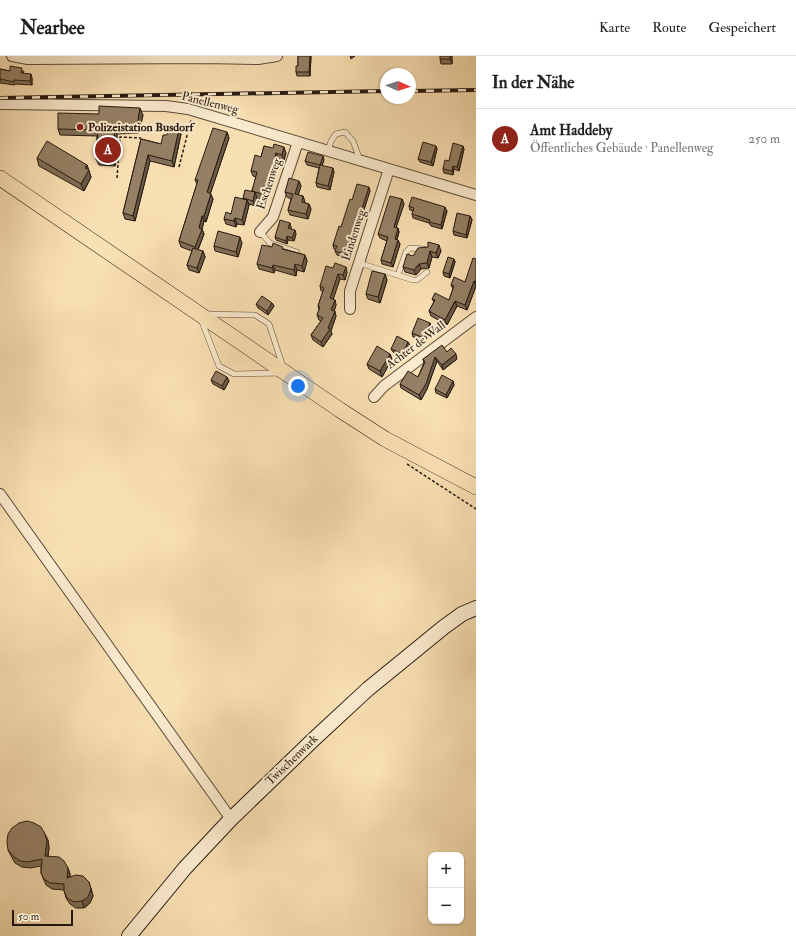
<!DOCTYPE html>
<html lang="de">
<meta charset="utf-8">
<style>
:root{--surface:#fff;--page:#f6f6f6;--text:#222;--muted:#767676;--line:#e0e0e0;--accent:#8f2418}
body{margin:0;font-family:"IM FELL Double Pica",serif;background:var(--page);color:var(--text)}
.controls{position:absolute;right:12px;bottom:12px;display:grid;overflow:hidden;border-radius:8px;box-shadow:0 1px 3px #0004}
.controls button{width:36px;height:36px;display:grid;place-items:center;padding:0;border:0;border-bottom:1px solid var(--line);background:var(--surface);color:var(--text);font:20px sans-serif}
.compass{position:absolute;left:380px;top:12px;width:36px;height:36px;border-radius:50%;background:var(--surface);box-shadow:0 1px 3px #0004;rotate:93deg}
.scale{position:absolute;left:12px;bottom:10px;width:61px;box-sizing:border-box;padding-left:4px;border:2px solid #281910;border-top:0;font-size:11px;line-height:14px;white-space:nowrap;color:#281910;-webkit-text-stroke:3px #fbebce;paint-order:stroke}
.you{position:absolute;left:298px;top:330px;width:14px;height:14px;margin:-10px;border:3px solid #fff;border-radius:50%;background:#1a73e8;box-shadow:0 0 0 6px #1a73e833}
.badge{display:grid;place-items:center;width:26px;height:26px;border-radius:50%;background:var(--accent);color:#fff;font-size:13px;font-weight:700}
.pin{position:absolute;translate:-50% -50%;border:2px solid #fff;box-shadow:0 1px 4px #0006}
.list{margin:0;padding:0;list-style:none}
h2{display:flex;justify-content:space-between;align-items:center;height:52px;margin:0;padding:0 16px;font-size:17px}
h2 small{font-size:13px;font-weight:400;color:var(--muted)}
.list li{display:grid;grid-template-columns:26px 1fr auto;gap:12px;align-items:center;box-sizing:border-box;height:60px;padding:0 16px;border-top:1px solid var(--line)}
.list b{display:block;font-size:15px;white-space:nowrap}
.list p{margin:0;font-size:13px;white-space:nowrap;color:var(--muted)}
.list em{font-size:13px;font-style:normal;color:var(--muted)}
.map{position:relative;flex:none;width:476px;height:880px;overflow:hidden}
header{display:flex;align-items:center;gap:24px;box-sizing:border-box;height:56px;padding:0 20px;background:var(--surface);border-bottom:1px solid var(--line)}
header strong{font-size:19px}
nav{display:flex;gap:22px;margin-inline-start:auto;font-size:14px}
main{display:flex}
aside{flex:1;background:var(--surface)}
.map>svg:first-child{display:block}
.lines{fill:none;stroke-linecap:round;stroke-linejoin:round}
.lane-casing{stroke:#5c4b39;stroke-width:6}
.street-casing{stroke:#5c4b39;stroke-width:12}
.secondary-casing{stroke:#281910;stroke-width:16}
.primary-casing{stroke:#281910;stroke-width:16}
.path{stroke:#281910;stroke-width:1.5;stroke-dasharray:3 2;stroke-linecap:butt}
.lane{stroke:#fbebce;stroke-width:5}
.street{stroke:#fbebce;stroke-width:10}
.secondary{stroke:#fbebce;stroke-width:14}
.primary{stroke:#f9e0b3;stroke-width:15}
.rail-casing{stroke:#281910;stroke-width:4}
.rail{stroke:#fbebce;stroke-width:2.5;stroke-dasharray:8;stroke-linecap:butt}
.wall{fill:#806e57;stroke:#281910}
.shaded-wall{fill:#685a47;stroke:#281910}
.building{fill:#958065;stroke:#281910}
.poi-dot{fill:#8f2418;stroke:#fbebce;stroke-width:1.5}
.labels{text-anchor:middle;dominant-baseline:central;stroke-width:4;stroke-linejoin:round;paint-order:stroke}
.street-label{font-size:12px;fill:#281910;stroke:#fbebce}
.poi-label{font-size:12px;font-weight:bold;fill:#281910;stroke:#fbebce;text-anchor:start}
</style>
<header>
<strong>Nearbee</strong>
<nav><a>Karte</a><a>Route</a><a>Gespeichert</a></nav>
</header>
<main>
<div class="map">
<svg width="476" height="880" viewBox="0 0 476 880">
<rect width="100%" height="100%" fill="#f9e0b3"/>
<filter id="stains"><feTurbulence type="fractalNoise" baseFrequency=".005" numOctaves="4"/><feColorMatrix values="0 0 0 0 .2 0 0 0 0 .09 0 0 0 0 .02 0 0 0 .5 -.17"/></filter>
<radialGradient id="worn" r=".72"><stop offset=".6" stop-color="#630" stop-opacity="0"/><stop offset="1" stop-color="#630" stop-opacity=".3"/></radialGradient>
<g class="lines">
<g class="lane-casing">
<path id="lane" d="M328 95 331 85 336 78 345 76 353 85 360 104
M260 176 270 187 297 196
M359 207 413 224H417L427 216
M398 219 406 196 410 192 424 193
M199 258 255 259 269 268 285 317 234 318 219 310Z"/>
</g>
<g class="street-casing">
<path id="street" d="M12 0 28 3 205 2 258 3 277 0
M0 48 166 50 188 53 476 139
M260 176 273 161 298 86
M350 253V235L389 113
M374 341 384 330 476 261
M0 438 231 763"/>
</g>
<g class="secondary-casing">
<path id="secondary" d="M129 880 185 812 231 763 314 683 368 633 444 571 462 558 476 552"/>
</g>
<g class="primary-casing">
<path id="primary" d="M0 122 340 354 385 383 476 431"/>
</g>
<path class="path" d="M179 111 191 64
M117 122 120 81 141 82
M407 408 476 453"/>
<use href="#lane" class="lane"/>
<use href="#street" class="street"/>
<use href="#secondary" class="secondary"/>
<use href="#primary" class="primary"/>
<g class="rail-casing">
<path id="rail" d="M410 35 476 34
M0 42 386 35"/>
</g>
<use href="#rail" class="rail"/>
</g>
<path class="wall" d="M298 0H311L310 20H297L296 16 298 10Z
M452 0V8H441L440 3Z
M0 13 10 15H24L23 18 32 22V29L15 28V29L0 27Z
M99 58 143 59 139 77 117 78 115 110 99 109 96 103 97 80 60 79 58 73Z
M227 76 229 82 210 138 213 143 206 166 204 165 202 173 204 178 198 194 203 195 205 201 199 217 189 214 187 209 192 195 181 191 179 185 197 128 195 124Z
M181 78 174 111 150 105 135 165 125 163 123 157 141 83 161 88 167 79Z
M264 90 286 97 284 104 278 103 267 145 257 142 255 150 249 148V149L244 169 237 168 236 171 226 168 224 163 231 158 243 143V142L252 135 256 121 253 120 251 115 261 101Z
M436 90 437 93 433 110 420 106 418 103Z
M464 93 459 115 454 113 453 119 444 117 443 113 449 105Z
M323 100 324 104 322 110 334 116 330 134 317 131 316 127 319 112 307 109 305 105Z
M37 102 87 109 91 121 84 135 39 110Z
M299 125 301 130 298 139 303 140 305 147 309 148 311 153 308 163 290 159 288 154 291 143 287 141 285 136Z
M370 135 348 203 337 199 335 195 336 194 334 193 333 189 341 171 352 144Z
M402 143 404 148 396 171 398 172 399 176 397 184 400 188 393 211 382 208 381 204 387 185 380 182 378 178Z
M409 150 447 155 442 173 431 170 429 167 413 162 412 158 413 155 410 154Z
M470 160 472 164 467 182 454 179 453 175Z
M291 171V173L296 178 294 185 288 184 287 188 276 184 275 181Z
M242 187 238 201 215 195 214 190Z
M272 191 284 193 305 199 307 205 304 216 297 214 296 220 275 214 274 217 259 213 257 208Z
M428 191 441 195 438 202 432 201 429 212 421 213 416 219 405 216 403 211 413 200Z
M454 203 455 206 450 222 444 220 443 216Z
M476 203V230L467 254 457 250 447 269 431 260 429 255 434 246 432 243 449 244 453 233 451 229 465 226Z
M333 212 347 216 345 224 340 223 333 243 335 244 336 249 334 255 336 260 331 275 332 278 323 291 313 284 311 279 321 265 319 264 317 259 319 254 318 250 323 235H321L320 230Z
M385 218 387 224 380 247 368 243 366 238Z
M272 247 274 250 268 259 258 252 256 248Z
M430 267 431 270 425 286 413 281 412 277Z
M410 289 404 302 393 296 391 293Z
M447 296 457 303 443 314 437 305 427 333 421 344 401 332 400 328 418 321 424 307 423 303Z
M390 298 392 303 382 321 369 313 367 308Z
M227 321 229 325 224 334 213 328 211 324Z
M453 325 454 329 447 342 436 337 435 333Z
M48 784 49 792 48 800 68 812 70 818V821L91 832 93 840 90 847 84 852H76L70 848 66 842 64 834 52 833 46 829 41 817V810L30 812 22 811 15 807 11 800 8 794Z"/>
<path class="shaded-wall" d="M310 0H311L310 20 309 16Z
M350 0H355L351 3Z
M450 0H452V8L450 3Z
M31 18 32 22V29L30 25Z
M140 52 143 59 139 77 137 70Z
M115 71 117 78 115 110 113 104Z
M179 73 181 78 174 111 172 105Z
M227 76 229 82 209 142 207 136Z
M436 90 437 93 433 110 431 106Z
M463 90 464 93 459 115 457 111Z
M284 91 286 97 284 104 282 99Z
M276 97 278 103 267 145 265 139Z
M148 99 150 105 135 165 133 160Z
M323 100 324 104 321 113 320 109Z
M87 109 91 121 84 135 81 128 85 112Z
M453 110 454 113 453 119 452 115Z
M333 112 334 116 330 134 328 130Z
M299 125 301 130 297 143 295 138Z
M369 131 370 135 348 203 347 199Z
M255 136 257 142 255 150 253 145Z
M211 138 213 143 206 166 204 160Z
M303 140 305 146 304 151 302 146Z
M402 143 404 148 395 175 394 171Z
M247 144 249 149 244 169 242 164Z
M309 148 311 153 308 163 306 158Z
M445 151 447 155 442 173 441 169Z
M202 160 204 165 202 173 204 178 197 196 195 191 199 172Z
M470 160 472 164 467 182 466 179Z
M235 162 237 168 236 171 234 165Z
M290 167 291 171 290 176 288 172Z
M398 172 399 176 396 187 395 183Z
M295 174 296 178 294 185 292 182Z
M287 180 288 184 287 188 286 185Z
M240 181 242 187 238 201 236 196Z
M398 184 400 188 393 211 391 207Z
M439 189 441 195 438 202 436 197Z
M203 195 205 201 199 217 197 212Z
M430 195 432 201 429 212 427 207Z
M305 199 307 205 304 216 302 210Z
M454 203 455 206 450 222 449 218Z
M295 208 297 214 296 220 294 214Z
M419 208 421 213 416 219 414 214Z
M273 209 275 214 274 217 272 212Z
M346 211 347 216 345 224 343 219Z
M338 218 340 223 332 247 330 242Z
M385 218 387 224 380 247 378 241Z
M474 225 476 230 467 254 465 249Z
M335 244 336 249 333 259 331 254Z
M455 245 457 250 447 269 445 264Z
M272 247 274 250 268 259 267 255Z
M335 255 336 260 331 275 332 278 323 291 321 286 328 272Z
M430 267 431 270 425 286 424 282Z
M408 286 410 289 404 302 403 298Z
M390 298 392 303 382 321 380 315Z
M456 298 457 303 443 314 442 309Z
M435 301 437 305 427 333 421 344 419 339Z
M227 321 229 325 224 334 222 330Z
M453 325 454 329 447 342 446 339Z
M45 778 48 784 49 792 47 806 45 800Z
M68 812 70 818 69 829 67 822Z
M89 826 93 840 90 847 84 852 82 845Z"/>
<path class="building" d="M298 0H310L309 16H296V10H298Z
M440 0H450V3H440Z
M10 10 22 12 21 17 31 18 30 25 14 24V26L0 23V13L10 15Z
M99 50 140 52 137 70 115 71 113 104 96 103 98 74 58 73V57L99 58Z
M169 70 179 73 172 105 148 99 133 160 123 157 141 83 161 88 163 79H167Z
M213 72 227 76 207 136 211 138 204 160H202L199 172 202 173 195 191 179 185 198 124H195Z
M47 85 87 109 85 112 89 114 81 128 37 102Z
M423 86 436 90 431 106 418 103Z
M453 87 463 90 457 111 453 110 452 115 443 113 445 104 449 105Z
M274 88 284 91 282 99 276 97 265 139 255 136 253 145 243 142 245 134 255 136 252 135 257 116 251 115 255 99 261 101 264 90 273 92Z
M308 96 323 100 320 109 305 105Z
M320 109 333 112 328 130 316 127Z
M289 122 299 125 295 138 303 140 302 146 309 148 306 158 288 154 293 138 285 136Z
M357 128 369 131 347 199 335 195 337 190 333 189 339 170 341 171 350 143 352 144Z
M390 140 402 143 394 171 398 172 395 183 398 184 391 207 381 204 388 181 378 178Z
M235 141 247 144 242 164 235 162 234 165 224 163 226 156 231 158Z
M412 141 445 151 441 169 429 166 430 164 412 158 414 152 409 150Z
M457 157 470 160 466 179 453 175Z
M280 164 290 167 288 172 295 174 292 182 287 180 286 185 275 181Z
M218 175 240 181 236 196 214 190Z
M428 186 439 189 436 197 430 195 427 207 419 208 414 214 403 211 407 198 413 200 418 192 428 191Z
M273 187 283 191 282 193 305 199 302 210 295 208 294 214 273 209 272 212 257 208 262 189 272 191Z
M193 192 203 195 197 212 187 209Z
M448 201 454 203 449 218 443 216Z
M473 202 476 203V226L474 225 465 249 455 245 445 264 429 255 435 244 432 243 435 237 449 244 454 230 451 229 454 221 465 226Z
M335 207 346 211 343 219 338 218 330 242 335 244 331 254 335 255 328 272 330 273 321 286 311 279 323 262 317 259 320 251 318 250 324 232 320 230 326 210 333 212Z
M372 215 385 218 378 241 366 238Z
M262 240 272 247 267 255 256 248Z
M418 262 430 267 424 282 412 277Z
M397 280 408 286 403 298 391 293Z
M442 289 447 296 451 292 456 298 442 309 435 301 426 328 419 339 400 328 408 315 418 321 425 306 423 303Z
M377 290 390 298 380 315 367 308Z
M216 315 227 321 222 330 211 324Z
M442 319 453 325 446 339 435 333Z
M27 765 34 767 41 771 45 778 47 785 45 800 59 801 64 805 68 812 67 822 76 819 83 820 89 826 91 833 88 841 82 845 74 846 67 842 64 835V828L50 827 44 823 41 817 42 803 27 806 20 805 13 800 8 794 7 786 8 778 12 772 19 767Z"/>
<circle class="poi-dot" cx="80" cy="71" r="4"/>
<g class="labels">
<g class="street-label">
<text transform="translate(210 47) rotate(14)">Panellenweg</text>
<text transform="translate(269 128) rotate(-71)">Eschenweg</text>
<text transform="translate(354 179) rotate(-72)">Lindenweg</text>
<text transform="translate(416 289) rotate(-37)">Achter de Wall</text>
<text transform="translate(292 704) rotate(-44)">Twischenwark</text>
</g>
<g class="poi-label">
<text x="88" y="71">Polizeistation Busdorf</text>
</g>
</g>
<rect width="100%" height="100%" filter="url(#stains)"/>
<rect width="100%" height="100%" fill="url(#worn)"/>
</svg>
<div class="controls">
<button>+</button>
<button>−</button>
</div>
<svg class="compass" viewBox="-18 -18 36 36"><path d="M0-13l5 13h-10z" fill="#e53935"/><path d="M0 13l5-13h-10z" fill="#767676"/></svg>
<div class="scale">50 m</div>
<div class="you"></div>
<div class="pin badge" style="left:108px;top:94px">A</div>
</div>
<aside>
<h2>In der Nähe<small></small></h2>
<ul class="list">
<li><span class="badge">A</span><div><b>Amt Haddeby</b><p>Öffentliches Gebäude · Panellenweg</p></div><em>250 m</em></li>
</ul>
</aside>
</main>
